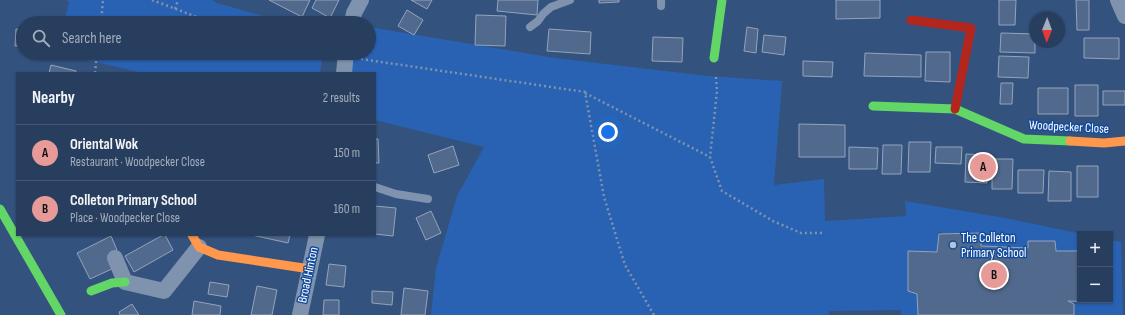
<!DOCTYPE html>
<meta charset="utf-8">
<style>
:root{--surface:#273e5e;--page:#2f4564;--text:#f1f3f6;--muted:#a4aebc;--line:#435773;--accent:#e69b98}
body{margin:0;font-family:"Sofia Sans Condensed",sans-serif;background:var(--page);color:var(--text)}
.controls{position:absolute;right:12px;bottom:12px;display:grid;overflow:hidden;border-radius:0px;box-shadow:0 1px 3px #0004}
.controls button{width:36px;height:36px;display:grid;place-items:center;padding:0;border:0;border-bottom:1px solid var(--line);background:var(--surface);color:var(--text);font:20px sans-serif}
.compass{position:absolute;left:1029px;top:12px;width:36px;height:36px;border-radius:50%;background:var(--surface);box-shadow:0 1px 3px #0004;rotate:181deg}
.you{position:absolute;left:608px;top:132px;width:14px;height:14px;margin:-10px;border:3px solid #fff;border-radius:50%;background:#1a73e8;box-shadow:0 0 0 6px #1a73e833}
.badge{display:grid;place-items:center;width:26px;height:26px;border-radius:50%;background:var(--accent);color:#111;font-size:13px;font-weight:700}
.pin{position:absolute;translate:-50% -50%;border:2px solid #fff;box-shadow:0 1px 4px #0006}
.list{margin:0;padding:0;list-style:none}
h2{display:flex;justify-content:space-between;align-items:center;height:52px;margin:0;padding:0 16px;font-size:17px}
h2 small{font-size:13px;font-weight:400;color:var(--muted)}
.list li{display:grid;grid-template-columns:26px 1fr auto;gap:12px;align-items:center;box-sizing:border-box;height:56px;padding:0 16px;border-top:1px solid var(--line)}
.list b{display:block;font-size:15px;white-space:nowrap}
.list p{margin:0;font-size:13px;white-space:nowrap;color:var(--muted)}
.list em{font-size:13px;font-style:normal;color:var(--muted)}
.icon{flex:none;width:22px;height:22px;fill:none;stroke:currentColor;stroke-width:2;stroke-linecap:round;stroke-linejoin:round}
.map{position:relative;flex:none;width:1125px;height:315px;overflow:hidden}
.search{position:absolute;background:var(--surface);box-shadow:0 1px 3px #0004;left:16px;top:16px;width:360px;height:44px;display:flex;align-items:center;gap:10px;box-sizing:border-box;padding:0 14px;border-radius:22px;color:var(--muted);font-size:15px}
.panel{position:absolute;background:var(--surface);box-shadow:0 1px 3px #0004;left:16px;top:72px;width:360px;height:164px;border-radius:0px}
.map>svg:first-child{display:block}
.green{fill:#2962b2}
.building{fill:#51698c;stroke:#93a4bc}
.lines{fill:none;stroke-linecap:round;stroke-linejoin:round}
.path{stroke:#7f93ae;stroke-width:2.5;stroke-dasharray:2 3;stroke-linecap:butt}
.lane{stroke:#7f93ae;stroke-width:8}
.street{stroke:#7f93ae;stroke-width:16}
.fast{stroke:#63d668;stroke-width:9}
.slow{stroke:#ff974d;stroke-width:9}
.jam{stroke:#b3261e;stroke-width:9}
.poi-dot{fill:#b8c2d2;stroke:#144c9d;stroke-width:1.5}
.labels{text-anchor:middle;dominant-baseline:central;stroke-width:3;stroke-linejoin:round;paint-order:stroke}
.street-label{font-size:13px;fill:#fff;stroke:#144c9d}
.poi-label{font-size:13px;fill:#fff;stroke:#144c9d;text-anchor:start}
</style>
<div class="map">
<svg width="1125" height="315" viewBox="0 0 1125 315">
<rect width="100%" height="100%" fill="#34527e"/>
<path class="green" d="M66 0H212L217 3 288 23H64L69 2Z
M369 27 555 58 708 76 782 81 774 185 824 179 825 221 906 216 905 201 1005 218 1082 234H1080V259V251H1056L1055 241H1029L1028 248 981 246V233L944 234 939 231 937 252 908 251V291L917 294 918 315H901V310L829 311V315H431L436 268 457 196 484 147 375 120V73H351L352 53H369Z
M57 53H323L320 73H143Z
M1110 240 1121 242 1123 315H1074V304L1094 302V300H1110Z"/>
<path class="building" d="M269 0H310L302 17Z
M316 0H339L330 18 312 8Z
M411 0H432L427 9Z
M498 0H538L537 15 497 11Z
M599 0H619V2L599 3Z
M836 0H880V18L836 19Z
M999 0H1016L1015 25H999Z
M1076 0H1089V30H1077Z
M407 10 423 20 414 35 398 26Z
M476 15 506 16 505 46 475 45Z
M747 27 758 29 756 53 744 51Z
M16 29 23 30V46H15Z
M549 29 591 32 590 54 547 51Z
M1001 33 1035 34V53L1000 52Z
M764 35 786 37 784 55 762 52Z
M653 37 683 38 682 62 652 61Z
M1084 38H1119V59L1084 58Z
M926 52H950V82L925 81Z
M865 53 921 55V77L864 76Z
M999 56 1029 57 1028 78 998 77Z
M803 61 833 62 832 77 803 76Z
M51 65 76 71V73H49Z
M1001 83H1013L1012 104H1000Z
M1075 85H1098V116H1075Z
M1038 88H1068V114H1038Z
M1103 91H1125V105H1103Z
M799 124 845 125V157H799Z
M375 139H378L379 163H375Z
M909 142H931L930 172H908Z
M883 145H902L901 174H882Z
M453 146 459 165 434 173 428 155Z
M849 147 878 148 877 169H849Z
M936 147H962L961 164 935 163Z
M966 154 988 155 987 183 965 182Z
M992 159H1013L1012 189H992Z
M1077 166H1098V197H1077Z
M1018 170H1044L1043 193H1018Z
M1049 171 1071 172V201H1048Z
M375 206 396 208 393 236 375 234Z
M431 211 441 233 426 240 416 218Z
M981 233V246L1028 248V241H1055L1056 251H1080V300H1094V302L1068 301 1074 304V315H918L917 294 908 291V251L937 252 939 234Z
M163 235H165L173 250 134 272 125 256Z
M252 235H290L288 243Z
M111 236 117 250 108 255 114 268 90 279 77 253Z
M329 264 346 266 344 287 326 285Z
M210 282 229 285 227 297 208 294Z
M257 286 277 290 272 315H251Z
M404 288 428 291 425 315H401Z
M372 291 393 292 392 305 372 303Z
M324 300H339V315H323Z
M194 301 221 306 220 315H192Z
M132 304 139 315H120L119 312Z"/>
<g class="lines">
<path class="path" d="M152 0 213 23
M175 9 178 0
M101 23 103 0
M361 59 585 92 604 197 625 265 654 315
M95 73 97 53
M716 77 717 91 710 157 722 191 773 221 801 233H825
M585 93 710 157"/>
<path class="lane" d="M661 6V0
M530 27 538 21 543 14 551 7 570 0
M375 187 396 194 428 199"/>
<path class="street" d="M1118 0 1125 16
M352 23 354 13 361 0
M344 73 346 53
M115 258 125 282 164 291 199 247
M300 315 317 235"/>
<path class="fast" d="M714 58 722 0
M873 106 955 109 1024 139 1070 141
M0 209 61 315
M91 291 112 283 125 282"/>
<path class="slow" d="M1070 141 1104 143 1125 141
M192 235 199 247 218 255 310 269"/>
<path class="jam" d="M911 20 971 28 955 109"/>
</g>
<circle class="poi-dot" cx="953" cy="245" r="4"/>
<g class="labels">
<g class="street-label">
<text transform="translate(1069 127) rotate(3)">Woodpecker Close</text>
<text transform="translate(308 275) rotate(-78)">Broad Hinton</text>
</g>
<g class="poi-label">
<text x="961" y="238">The Colleton<tspan x="961" dy="15">Primary School</tspan></text>
</g>
</g>
</svg>
<div class="controls">
<button>+</button>
<button>−</button>
</div>
<svg class="compass" viewBox="-18 -18 36 36"><path d="M0-13l5 13h-10z" fill="#e53935"/><path d="M0 13l5-13h-10z" fill="#a4aebc"/></svg>
<div class="you"></div>
<div class="pin badge" style="left:983px;top:167px">A</div>
<div class="pin badge" style="left:994px;top:275px">B</div>
<div class="search"><svg class="icon" aria-label="search" viewBox="0 0 24 24"><circle cx="10" cy="10" r="6"/><path d="M15 15l6 6"/></svg>Search here</div>
<section class="panel">
<h2>Nearby<small>2 results</small></h2>
<ul class="list">
<li><span class="badge">A</span><div><b>Oriental Wok</b><p>Restaurant · Woodpecker Close</p></div><em>150 m</em></li>
<li><span class="badge">B</span><div><b>Colleton Primary School</b><p>Place · Woodpecker Close</p></div><em>160 m</em></li>
</ul>
</section>
</div>
